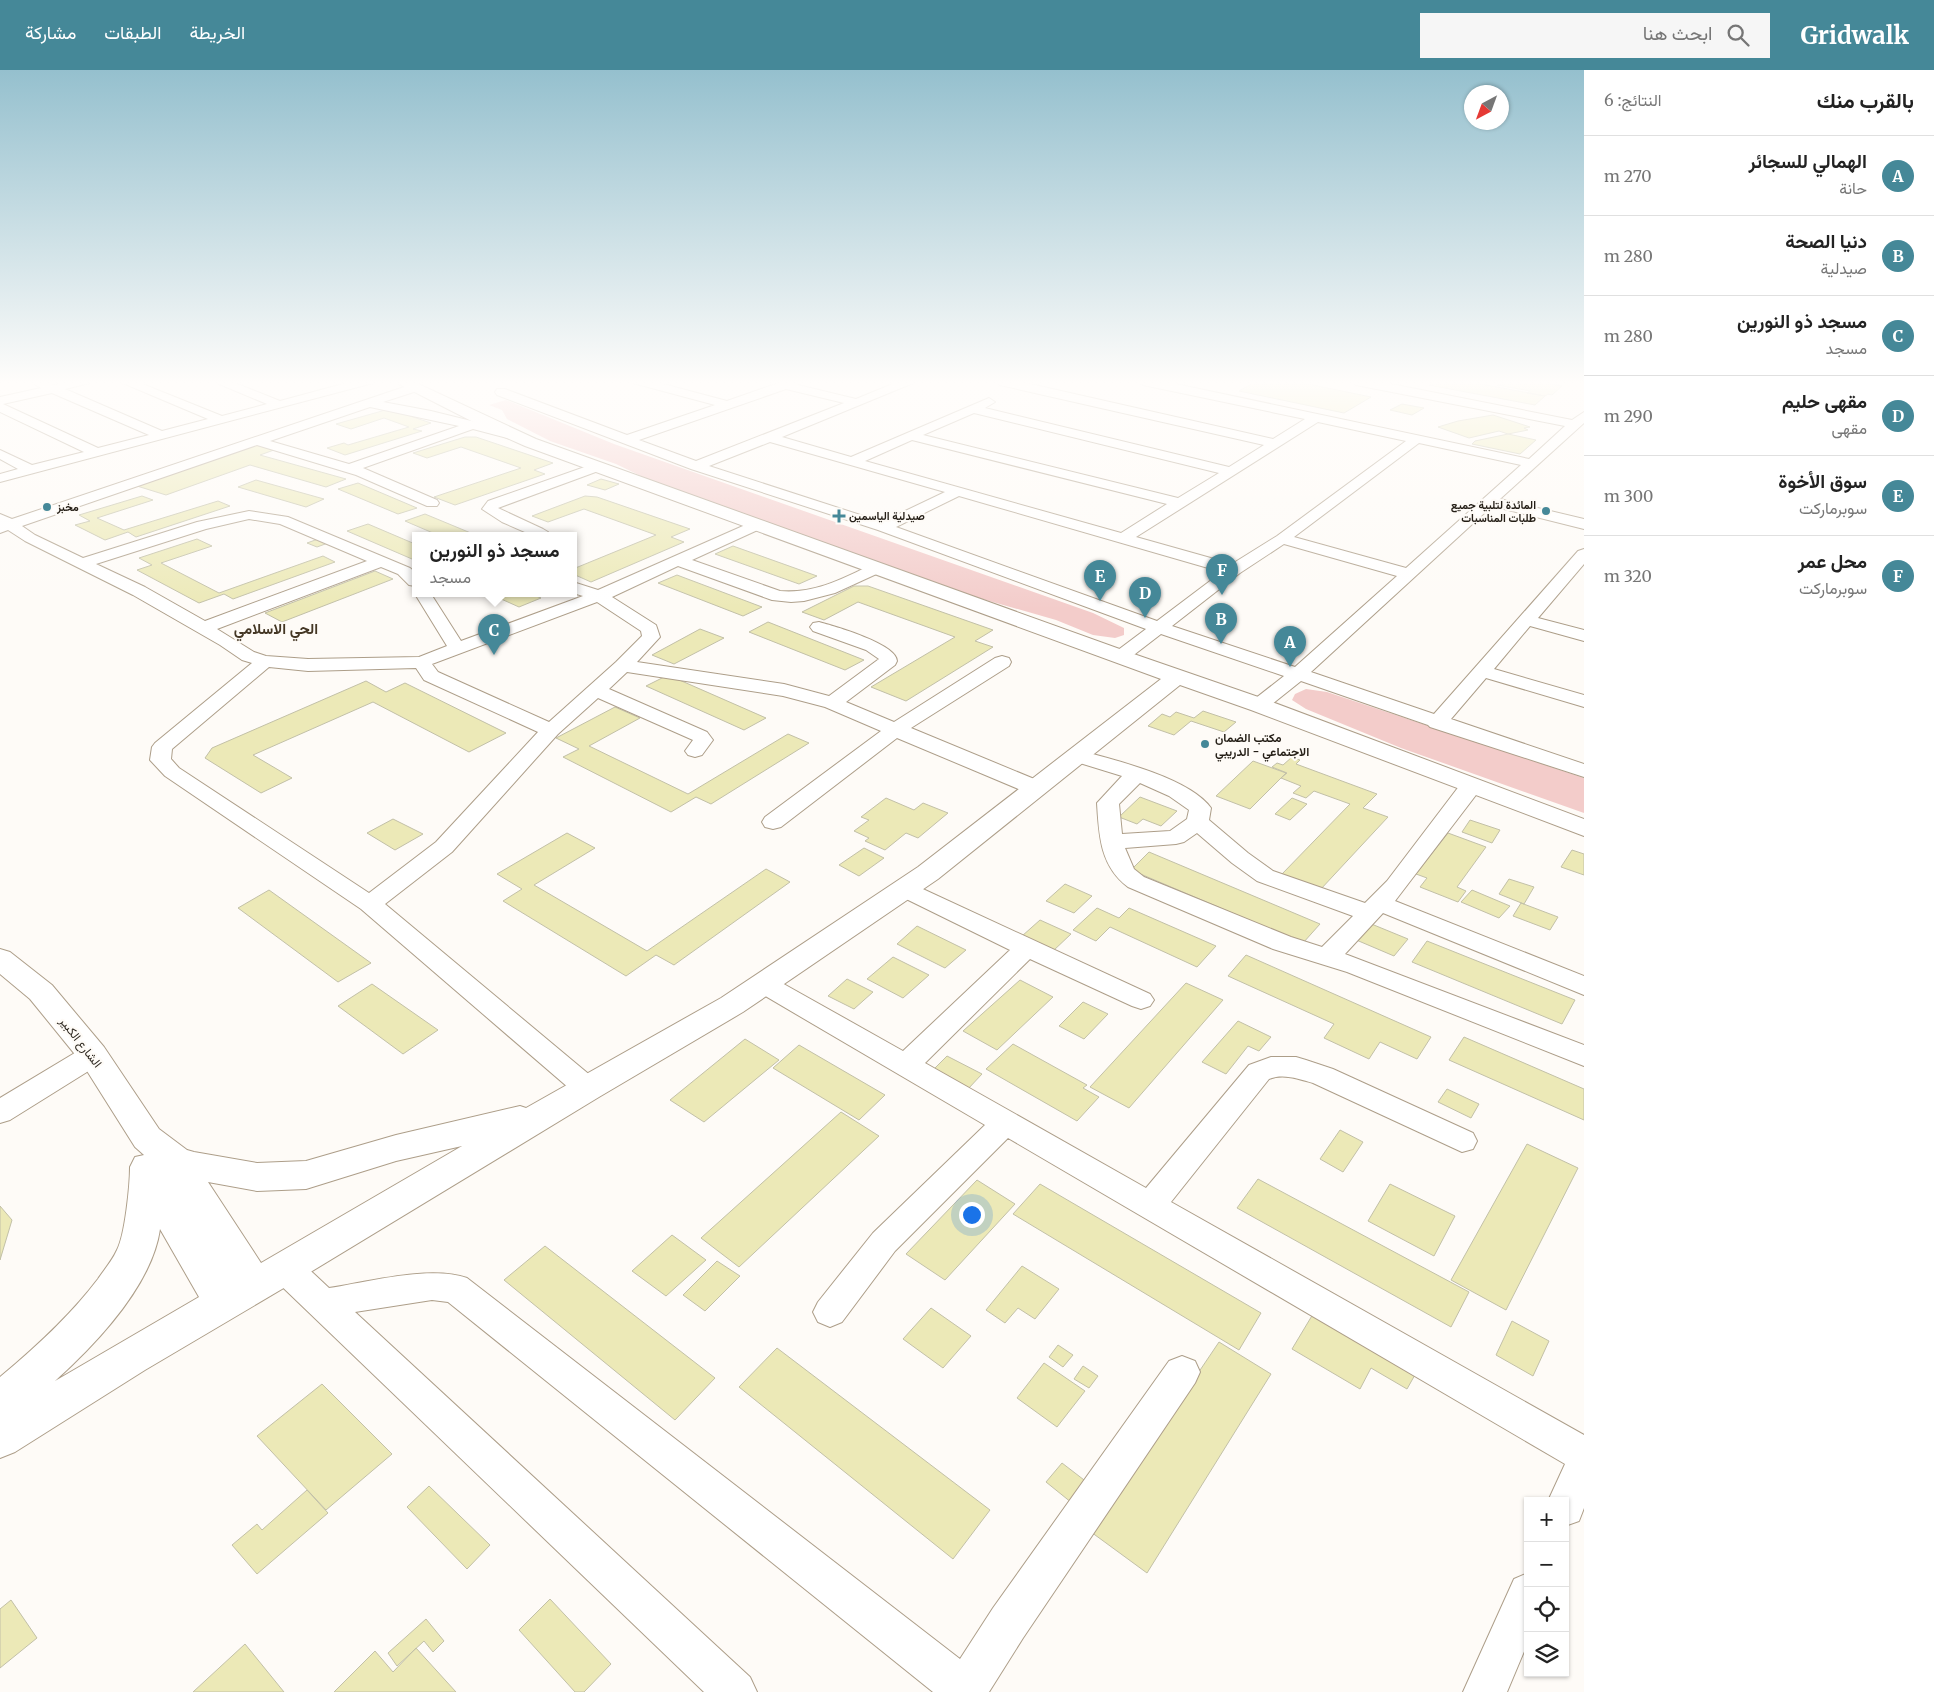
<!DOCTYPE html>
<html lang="ar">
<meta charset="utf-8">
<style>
:root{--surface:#fff;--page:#f6f6f6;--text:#222;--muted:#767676;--line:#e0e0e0;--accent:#458898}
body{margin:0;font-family:Merriweather,Vazirmatn,serif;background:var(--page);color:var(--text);direction:rtl}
.controls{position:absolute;right:15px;bottom:15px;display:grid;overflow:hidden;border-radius:0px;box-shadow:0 1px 4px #0004}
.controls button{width:45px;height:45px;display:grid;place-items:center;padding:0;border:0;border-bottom:1px solid var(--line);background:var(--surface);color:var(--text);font:25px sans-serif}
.compass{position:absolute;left:1464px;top:15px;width:45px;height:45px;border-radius:50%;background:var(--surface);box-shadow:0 1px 4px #0004;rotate:221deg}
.you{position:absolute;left:971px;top:1144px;width:18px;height:18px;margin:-12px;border:4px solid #fff;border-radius:50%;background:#1a73e8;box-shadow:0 0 0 8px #1a73e833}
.badge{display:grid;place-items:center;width:32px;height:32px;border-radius:50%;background:var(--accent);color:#fff;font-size:16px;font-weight:700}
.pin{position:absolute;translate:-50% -41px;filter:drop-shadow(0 1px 2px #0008)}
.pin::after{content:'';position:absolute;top:26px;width:18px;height:15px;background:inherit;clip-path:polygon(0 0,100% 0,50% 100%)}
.popup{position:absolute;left:412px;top:462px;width:165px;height:65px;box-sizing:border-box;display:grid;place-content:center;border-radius:0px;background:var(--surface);filter:drop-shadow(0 1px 4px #0005);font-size:16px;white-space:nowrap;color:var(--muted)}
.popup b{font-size:19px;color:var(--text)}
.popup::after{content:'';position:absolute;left:50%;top:100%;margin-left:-10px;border:10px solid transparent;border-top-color:var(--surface)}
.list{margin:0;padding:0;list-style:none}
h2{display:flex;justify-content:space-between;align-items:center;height:65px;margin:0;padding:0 20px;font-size:21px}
h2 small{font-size:16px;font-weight:400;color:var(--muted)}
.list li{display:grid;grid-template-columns:32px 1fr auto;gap:15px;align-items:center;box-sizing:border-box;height:80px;padding:0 20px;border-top:1px solid var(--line)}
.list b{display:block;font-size:19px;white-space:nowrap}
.list p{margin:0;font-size:16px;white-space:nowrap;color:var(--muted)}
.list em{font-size:16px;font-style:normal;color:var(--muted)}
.icon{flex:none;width:28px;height:28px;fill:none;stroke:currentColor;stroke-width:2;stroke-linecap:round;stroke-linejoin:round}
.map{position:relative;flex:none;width:1584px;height:1622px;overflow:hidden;direction:ltr}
header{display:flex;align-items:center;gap:30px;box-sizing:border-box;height:70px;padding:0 25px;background:var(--accent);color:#fff}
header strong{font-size:24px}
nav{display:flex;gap:28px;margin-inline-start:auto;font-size:18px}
.search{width:350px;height:45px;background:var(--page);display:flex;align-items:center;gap:12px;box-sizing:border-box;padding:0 18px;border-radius:0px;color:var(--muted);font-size:19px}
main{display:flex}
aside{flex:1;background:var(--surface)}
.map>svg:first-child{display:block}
.green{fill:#f3ccca}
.building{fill:#ece9b7;stroke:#c2c0a7}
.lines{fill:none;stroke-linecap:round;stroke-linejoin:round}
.street-casing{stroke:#ad9e89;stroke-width:2}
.secondary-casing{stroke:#ad9e89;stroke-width:2}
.street{fill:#fff;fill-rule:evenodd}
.secondary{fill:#fff;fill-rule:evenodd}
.poi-dot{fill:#458898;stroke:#fefbf7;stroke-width:2}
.labels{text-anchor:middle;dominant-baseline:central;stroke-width:4.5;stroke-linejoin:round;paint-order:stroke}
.far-poi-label{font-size:11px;font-weight:bold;fill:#241e16;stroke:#fefbf7;text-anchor:start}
.poi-label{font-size:12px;font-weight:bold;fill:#241e16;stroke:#fefbf7;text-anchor:start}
.street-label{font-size:12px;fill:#241e16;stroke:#fefbf7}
.far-district-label{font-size:15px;font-weight:bold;fill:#443725;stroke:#fefbf7}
</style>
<header>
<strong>Gridwalk</strong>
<div class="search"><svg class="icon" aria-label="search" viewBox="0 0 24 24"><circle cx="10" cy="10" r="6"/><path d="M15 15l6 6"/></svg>ابحث هنا</div>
<nav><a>الخريطة</a><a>الطبقات</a><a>مشاركة</a></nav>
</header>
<main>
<aside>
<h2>بالقرب منك<small>النتائج: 6</small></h2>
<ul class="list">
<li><span class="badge">A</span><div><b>الهمالي للسجائر</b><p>حانة</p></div><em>270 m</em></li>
<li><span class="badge">B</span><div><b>دنيا الصحة</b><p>صيدلية</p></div><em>280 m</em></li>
<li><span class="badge">C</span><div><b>مسجد ذو النورين</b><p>مسجد</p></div><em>280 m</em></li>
<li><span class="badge">D</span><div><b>مقهى حليم</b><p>مقهى</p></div><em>290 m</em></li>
<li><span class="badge">E</span><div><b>سوق الأخوة</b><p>سوبرماركت</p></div><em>300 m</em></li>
<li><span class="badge">F</span><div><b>محل عمر</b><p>سوبرماركت</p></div><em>320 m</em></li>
</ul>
</aside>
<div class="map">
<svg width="1584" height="1622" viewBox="0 0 1584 1622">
<rect width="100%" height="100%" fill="#fefbf7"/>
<path class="green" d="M506 330 614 374 1093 543 1124 558V565L1115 568 1093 565 1056 550 979 528 647 409 616 394 550 371 507 349 502 340 489 335Z
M1306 619 1327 622 1584 708V743L1401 678 1306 639 1292 630 1295 624Z"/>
<path class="building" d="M1257 311H1294L1371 327 1344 343 1239 321Z
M1434 311H1465L1545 326 1535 335 1429 315Z
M1502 311H1534L1562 316 1552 325 1548 324 1545 326 1527 323 1530 321 1497 315Z
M1402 334 1424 338 1412 345 1390 340Z
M389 339 431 353 413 359 422 361 345 385 327 378 344 373 348 375 409 357 384 348 351 359 336 354Z
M1493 345 1530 357 1524 358 1528 360 1508 364 1499 361 1469 368 1438 357 1458 351Z
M1508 364 1536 370 1520 384 1472 374 1475 371Z
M465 367H476L553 393 534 400 545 404 455 435 434 427 521 398 461 377 427 388 413 383Z
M256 375 274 380 260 385 346 409 326 417 250 395 166 425 137 416Z
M601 409 619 414 605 420 587 415Z
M256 410 324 429 306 437 238 417Z
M358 413 417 438 398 444 338 419Z
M142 426 153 430 97 448 124 460 218 431 230 436 136 467 128 462 105 470 75 455 90 451 79 445Z
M585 426 597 427 690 459 671 467 684 472 591 512 573 504V499L656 465 584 439 548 452 532 446Z
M425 444 478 466H440L405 451Z
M368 454 415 474V488L412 489 347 461Z
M197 469 212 476 161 493 219 523 323 486 335 492 233 529 224 524 199 533 137 500 152 495 139 488Z
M318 469 328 473 317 477 307 473Z
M733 476 817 506 799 514 715 484Z
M375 501 393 509 282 552 265 543Z
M677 505 762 537 743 546 658 513Z
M854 516H868L993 560 975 571 993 577 906 631 871 617 955 567 858 532 824 550 802 542Z
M490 524H531L541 528 519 537Z
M768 552 864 590 845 600 749 562Z
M700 559 724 568 674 594 652 585Z
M668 605 766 648 744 660 646 616Z
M366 611 386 622 405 613 506 663 469 682 373 632 253 685 292 708 261 723 205 688 212 678Z
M615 637 640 648 589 676 688 724 788 664 809 673 711 734 696 727 671 742 563 687 579 679 556 668Z
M1203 641 1236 652 1224 662 1191 651 1174 665 1148 656 1162 644 1170 647 1176 642 1194 648Z
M1292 687 1300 690 1296 694 1377 724 1363 738 1388 747 1320 820 1282 804 1350 734 1314 721 1306 728 1293 723 1301 716 1281 708 1287 703 1272 697 1277 693 1283 695Z
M1253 691 1286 703 1250 739 1216 726Z
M1140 727 1177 741 1161 756 1143 749 1137 754 1119 747Z
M886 728 914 740 923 733 948 743 918 768 906 763 885 780 865 771 869 768 854 761 869 750 861 747Z
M1292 728 1307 734 1290 750 1275 744Z
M393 749 423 764 395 780 367 763Z
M1470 750 1500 760 1492 773 1462 762Z
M567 763 595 778 534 815 647 881 766 799 790 812 674 895 656 885 626 906 503 831 522 819 497 804Z
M1448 763 1486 777 1457 817 1466 821 1458 832 1420 817 1427 808 1416 804Z
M864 778 884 788 859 806 839 795Z
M1572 780 1584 784V805L1561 797Z
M1149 782 1320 854 1303 873 1131 800Z
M1509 809 1534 817 1524 834 1499 824Z
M1065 814 1092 826 1074 843 1046 831Z
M269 820 371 893 338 912 238 838Z
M1472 820 1510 836 1499 848 1461 832Z
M1521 833 1558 847 1550 860 1513 846Z
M1097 838 1119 848 1129 838 1216 876 1197 897 1110 857 1096 871 1073 860Z
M1040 850 1071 864 1053 881 1022 866Z
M1369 853 1408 869 1394 886 1354 869Z
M917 856 966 880 945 898 897 874Z
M1427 871 1575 930 1562 954 1412 892Z
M1246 885 1431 967 1417 989 1380 972 1369 989 1324 968 1334 954 1228 906Z
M893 887 929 905 903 928 867 909Z
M847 909 873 922 854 939 828 926Z
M1020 910 1053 927 997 980 963 961Z
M1186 913 1223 930 1129 1038 1090 1017Z
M372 914 438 960 403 984 338 936Z
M1083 932 1108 944 1084 969 1059 956Z
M1238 951 1271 967 1259 981 1248 976 1226 1004 1202 992Z
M1464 967 1584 1019V1050L1449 990Z
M745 969 779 990 704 1052 670 1030Z
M1013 974 1087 1015 1083 1018 1099 1027 1077 1051 986 999Z
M799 975 885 1025 859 1050 773 998Z
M947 986 982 1004 968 1019 933 1000Z
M1447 1019 1479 1034 1471 1048 1438 1032Z
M841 1042 879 1066 739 1197 701 1168Z
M1340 1060 1363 1072 1343 1102 1320 1089Z
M1527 1074 1578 1098 1506 1240 1451 1210Z
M1258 1109 1469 1222 1451 1257 1237 1138Z
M977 1110 1015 1134 945 1210 906 1184Z
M1040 1114 1261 1243 1239 1280 1013 1144Z
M1390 1114 1455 1146 1434 1186 1368 1151Z
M0 1136 12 1150 0 1190Z
M672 1165 706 1190 666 1226 632 1201Z
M545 1176 715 1308 675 1350 504 1210Z
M717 1191 740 1206 705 1241 683 1225Z
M1022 1196 1059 1219 1035 1249 1018 1238 1005 1253 986 1240Z
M931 1238 971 1266 943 1298 903 1269Z
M1313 1244 1416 1303 1407 1319 1371 1298 1360 1319 1292 1279Z
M1512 1251 1549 1271 1533 1306 1496 1285Z
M1219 1272 1271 1304 1147 1503 1091 1462Z
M1058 1275 1073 1285 1063 1297 1049 1287Z
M777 1278 990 1440 953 1489 739 1317Z
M1044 1293 1085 1321 1057 1357 1017 1328Z
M1083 1296 1098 1306 1089 1318 1074 1309Z
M322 1314 392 1384 326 1440 257 1366Z
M1062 1393 1088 1413 1072 1433 1046 1412Z
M429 1416 490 1475 467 1499 407 1437Z
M307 1420 328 1443 257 1504 232 1475 257 1454 262 1460Z
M550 1529 611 1594 584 1622H575L519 1560Z
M11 1530 37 1568 0 1598V1539Z
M426 1549 444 1571 433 1582 424 1571 397 1596 388 1583Z
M245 1574 284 1622H193Z
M416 1578 456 1622H334L375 1581 393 1602Z"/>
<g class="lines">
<g class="street-casing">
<path id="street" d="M29 311H46L54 315 69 311H92L90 313 65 319 162 361 208 349 118 311H135L222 346 267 334 212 311H230L280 331 354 311H375L373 313 0 412V404L18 399 0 389V380L32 395 84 382 0 342V327L41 318ZM52 323 149 365 98 378 3 334Z
M631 311H652L727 331 784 311H803L798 315 856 329 900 311H918L782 367 851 387 989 328 995 332 985 338 1229 397 1264 375 1000 315 994 311H1017L1273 369 1305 349 1143 315 1137 311H1162L1529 389 1565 356 1356 315 1350 311H1376L1572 350 1584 342V353L1500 429 1584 449V459L1492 436 1311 602 1434 644 1578 481 1584 479V494L1538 548 1584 560V571L1530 556 1494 599 1584 625V637L1486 608 1451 649 1584 694V707L1430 657 1428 655 1301 611 1266 639 1259 641 1252 639 1249 635 1252 631 1284 606 1161 564 1126 591 1120 593 1114 591 1111 587 1114 583 1146 559 878 460 691 399 497 325 495 322 497 319H505L627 365 715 335 633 313ZM786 319 844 333 696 391 639 370ZM974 343 1219 403 1178 428 923 365ZM1318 352 1406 371 1277 466 1232 494 1136 467ZM912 370 1167 434 1121 463 865 391ZM770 372 945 422 882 452 709 396ZM1419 373 1521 395 1406 498 1294 467ZM959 426 1222 502 1157 551 896 457ZM1284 474 1397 506 1295 597 1172 556 1240 503Z
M416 313 420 314 422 317 420 320 383 332 431 341 516 362 517 365 511 369 473 359 363 398 437 430 439 433 437 436H427L356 405 257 375 22 456 35 465 83 488 197 452 249 441 288 447 410 498 415 502V516L409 515 398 504 381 497 217 559 254 582 266 586 308 589 419 587 447 576 415 524V523L431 524 461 571 583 526 573 523V512L598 520 752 452H762L765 455 762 458 692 490 780 521C814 524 842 509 871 495H883L885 498 883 501 835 523 804 531 791 532 772 530 678 496 612 527 656 555 660 567 637 592 784 614 829 626 879 589 866 580 813 561 810 557 813 553 819 552C834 556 897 574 897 591L895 595 846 632 894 652 995 588 1002 586 1009 588 1011 592 1009 596 911 658 1044 713 1047 718 1044 723 1036 724 1028 723 897 668 781 757 773 759 765 757 762 752 765 747 881 661 825 637 783 626 627 602 609 619 707 662 713 670 702 685 695 687 688 685 685 681 693 670 598 628 558 664 452 782 385 834 597 1011 601 1018 597 1025 587 1028 577 1025 361 839 165 706 150 690 152 677 155 673 252 593 242 590 220 575 133 525 25 471 8 460 0 463V444L12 449ZM370 337 459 356 349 394 270 371ZM249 449 280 454 367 491 205 551 145 517 96 494 206 459ZM597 532 641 561 642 566 616 592 549 652 438 602 432 594ZM269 597 308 601 416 598 424 610 538 662 436 772 369 823 179 698 171 689 172 679Z
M596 393 603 397 601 400 498 438 543 459 548 462 550 466H534L502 452 482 439 488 431Z
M1077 680C1112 689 1190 708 1211 738L1209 750 1248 783 1273 801 1365 833 1387 811 1463 711 1471 710 1479 711 1482 716 1479 721 1395 831 1584 906V925L1383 843 1345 884 1584 975V996L1347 902 1273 879 1128 817C1100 796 1099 765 1097 733L1122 706 1070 690 1067 686 1070 682ZM1140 713 1169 726 1189 740 1187 749 1170 761 1122 764 1119 734ZM1197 763 1232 793 1257 811 1353 846 1322 877 1291 867 1144 807 1134 799 1125 778 1176 774 1184 772Z
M904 812 912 814 1150 924 1154 930 1150 936 1141 939 1132 936 1030 889 925 993 1146 1118 1249 995 1271 987H1296L1306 990 1333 999 1473 1063 1477 1071 1473 1079 1462 1082 1313 1013C1299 1009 1283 1003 1269 1009L1171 1132 1584 1365V1438L1579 1451 1565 1456V1431H1548L1565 1394 1008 1068 895 1181 842 1252 830 1257 818 1252 813 1242 818 1232 873 1163 985 1055 755 920 751 914 755 908 764 905 773 908 903 981 1010 880 896 824 892 819 896 814Z
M93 975 103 978 107 985 103 992 10 1050 0 1053V1028L83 978Z
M285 1184 297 1188 329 1218C368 1212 430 1195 467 1208L960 1589 993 1538 1169 1291 1182 1286 1195 1291 1200 1302 1195 1313 1023 1568 989 1622H933L448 1232 432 1230 355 1242 750 1607 757 1622H704L273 1208 268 1198 273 1188Z
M1528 1503V1572L1507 1622H1463L1514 1509Z"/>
</g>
<g class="secondary-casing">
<path id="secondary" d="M393 311H412L536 369 1128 582 1267 630 1584 749V766L1251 640 1180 615 938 809 743 942 599 1027 299 1209 145 1300 15 1382 0 1388V1307C36 1277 70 1246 98 1209 104 1200 112 1191 117 1180 125 1165 130 1115 130 1097L135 1087 144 1085 135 1077 82 993 30 929 0 904V879L10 882 52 915 104 977 159 1059 187 1080 194 1082 257 1093 306 1091 396 1065 520 1036 526 1038 721 928 918 797 1161 609 525 376 487 359ZM462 1076 261 1193 208 1112 257 1121 306 1119 396 1091ZM160 1159 199 1227 55 1311C96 1274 152 1215 160 1159Z"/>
</g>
<use href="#street" class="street"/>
<use href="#secondary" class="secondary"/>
</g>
<linearGradient id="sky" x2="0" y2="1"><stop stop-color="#95c0ce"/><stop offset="0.58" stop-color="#fffdfb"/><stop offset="1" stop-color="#fffdfb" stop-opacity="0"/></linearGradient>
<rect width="1584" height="539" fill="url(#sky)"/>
<g class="poi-dot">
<circle cx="47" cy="437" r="5"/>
<circle cx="1546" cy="441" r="5"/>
<path d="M836.5 438.5h5v5h5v5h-5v5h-5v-5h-5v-5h5z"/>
<circle cx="1205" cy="674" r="5"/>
</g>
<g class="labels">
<g class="far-poi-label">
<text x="1536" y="435" text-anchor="end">المائدة لتلبية جميع<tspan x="1536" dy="13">طلبات المناسبات</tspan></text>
<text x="57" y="437">مخبز</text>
<text x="849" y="446">صيدلية الياسمين</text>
</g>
<g class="poi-label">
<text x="1215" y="667">مكتب الضمان<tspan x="1215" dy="14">الاجتماعي - الدريبي</tspan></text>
</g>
<g class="street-label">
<text transform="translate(81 972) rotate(52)">الشارع الكبير</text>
</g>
<g class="far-district-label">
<text x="276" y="558">الحي الاسلامي</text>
</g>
</g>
</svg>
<div class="controls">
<button>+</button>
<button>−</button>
<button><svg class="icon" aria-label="locate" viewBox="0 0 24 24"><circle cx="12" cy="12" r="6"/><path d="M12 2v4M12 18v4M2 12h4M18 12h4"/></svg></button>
<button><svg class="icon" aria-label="layers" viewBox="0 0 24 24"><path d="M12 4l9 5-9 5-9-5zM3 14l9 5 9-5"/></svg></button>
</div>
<svg class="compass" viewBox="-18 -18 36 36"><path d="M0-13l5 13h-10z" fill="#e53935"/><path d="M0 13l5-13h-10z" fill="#767676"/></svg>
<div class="you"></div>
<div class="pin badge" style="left:1290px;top:597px">A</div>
<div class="pin badge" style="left:1221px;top:574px">B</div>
<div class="pin badge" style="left:494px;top:585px">C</div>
<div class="popup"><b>مسجد ذو النورين</b>مسجد</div>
<div class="pin badge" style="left:1145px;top:548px">D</div>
<div class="pin badge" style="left:1100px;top:531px">E</div>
<div class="pin badge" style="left:1222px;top:525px">F</div>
</div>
</main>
